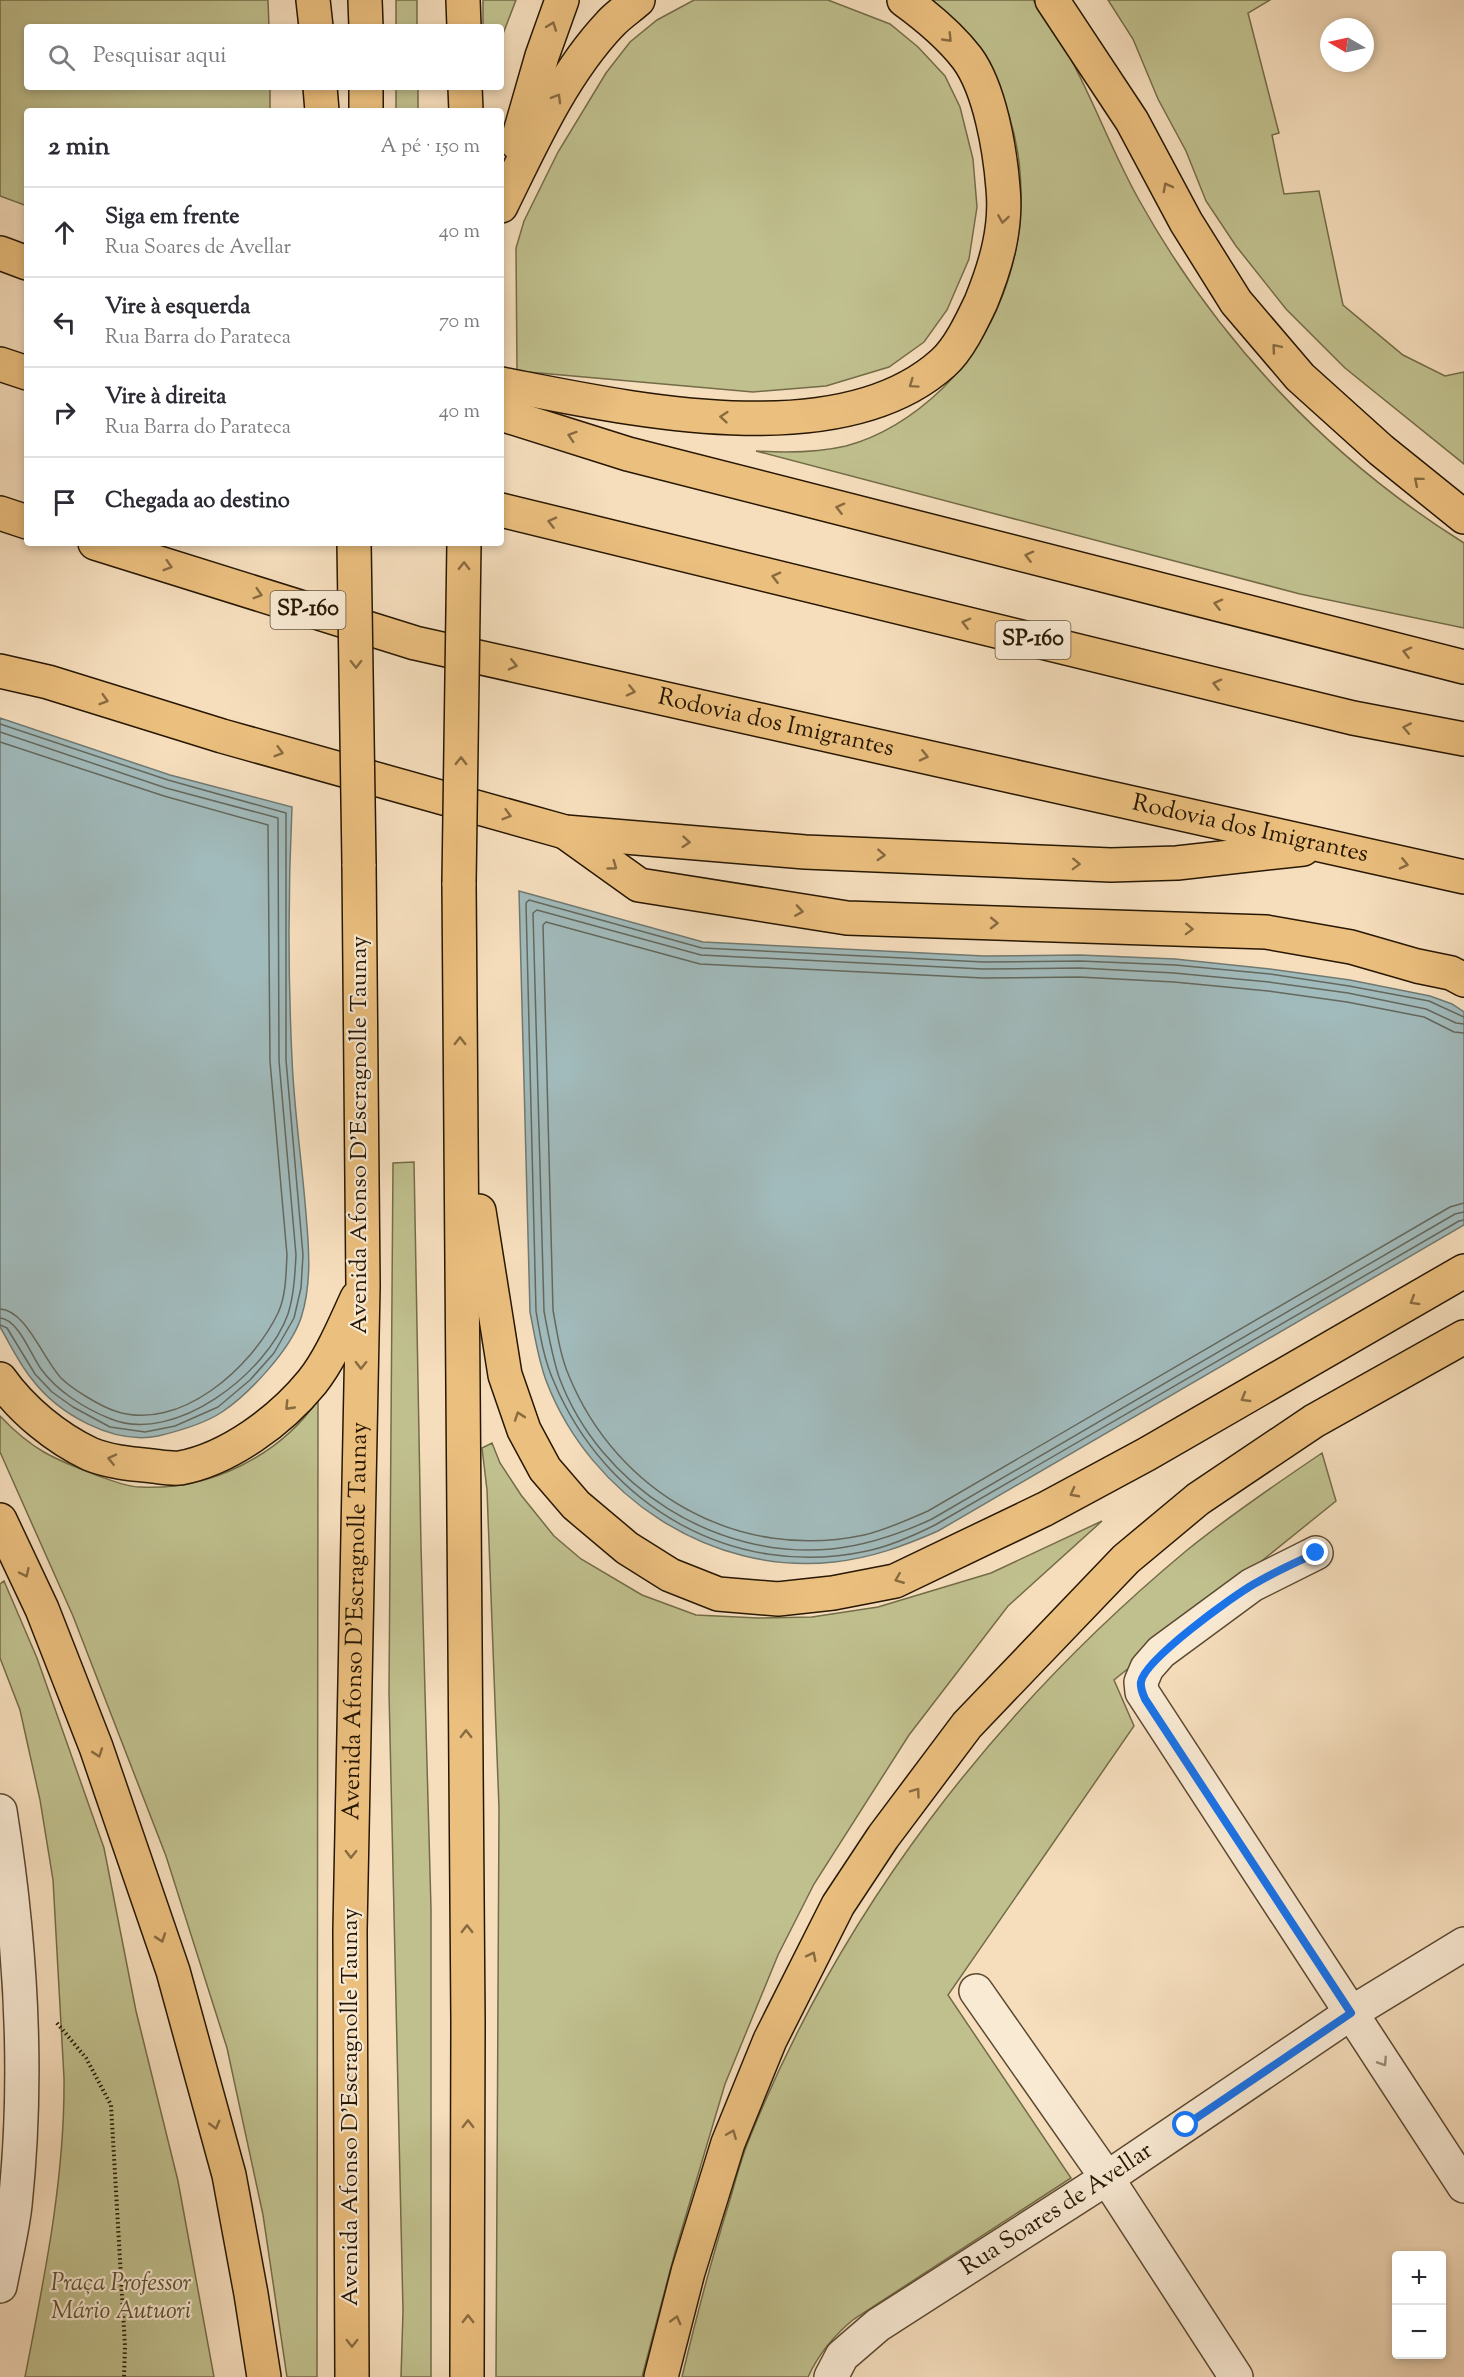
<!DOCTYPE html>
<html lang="pt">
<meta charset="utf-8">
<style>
:root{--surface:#fff;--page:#f7f7f7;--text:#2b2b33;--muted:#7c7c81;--line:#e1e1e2}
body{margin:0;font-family:"Sorts Mill Goudy",serif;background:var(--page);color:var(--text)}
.controls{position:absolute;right:18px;bottom:18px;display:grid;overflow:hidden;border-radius:6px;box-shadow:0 3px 9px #0003}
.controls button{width:54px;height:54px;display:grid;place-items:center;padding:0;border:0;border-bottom:2px solid var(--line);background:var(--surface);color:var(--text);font:30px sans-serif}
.compass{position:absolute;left:1320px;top:18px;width:54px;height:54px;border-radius:50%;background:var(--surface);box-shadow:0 3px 9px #0003;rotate:279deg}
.stop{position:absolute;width:18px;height:18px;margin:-14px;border:4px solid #1a73e8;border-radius:50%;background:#fff}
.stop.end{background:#1a73e8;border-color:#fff;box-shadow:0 2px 6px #0008}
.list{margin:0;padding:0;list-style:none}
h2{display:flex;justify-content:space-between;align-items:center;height:78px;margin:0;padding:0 24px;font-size:26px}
h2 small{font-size:20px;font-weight:400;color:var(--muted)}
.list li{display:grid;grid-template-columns:39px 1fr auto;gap:18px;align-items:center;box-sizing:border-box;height:90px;padding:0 24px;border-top:2px solid var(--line)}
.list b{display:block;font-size:22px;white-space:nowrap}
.list p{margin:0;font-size:20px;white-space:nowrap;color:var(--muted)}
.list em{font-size:20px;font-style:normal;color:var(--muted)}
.icon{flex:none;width:33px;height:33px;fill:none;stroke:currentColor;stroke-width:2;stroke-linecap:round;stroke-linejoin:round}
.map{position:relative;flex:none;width:1464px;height:2377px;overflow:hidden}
.search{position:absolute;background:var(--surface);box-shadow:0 3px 9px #0003;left:24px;top:24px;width:480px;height:66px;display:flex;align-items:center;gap:15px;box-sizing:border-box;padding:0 21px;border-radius:6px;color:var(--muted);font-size:22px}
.panel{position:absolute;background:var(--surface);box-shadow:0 3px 9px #0003;left:24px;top:108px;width:480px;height:438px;border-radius:6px}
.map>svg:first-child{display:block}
.green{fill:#c0c08e;stroke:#746c48;stroke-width:1.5}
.water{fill:#a1babb;stroke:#707971;stroke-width:1.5}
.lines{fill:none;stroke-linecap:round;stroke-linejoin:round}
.shore{stroke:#64685e;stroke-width:1.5}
.minor-casing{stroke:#5b4931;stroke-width:36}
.highway-casing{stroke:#271702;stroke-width:36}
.path{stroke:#271702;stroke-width:4;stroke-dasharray:1.5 3;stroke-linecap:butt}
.minor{stroke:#f9ead4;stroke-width:33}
.highway{stroke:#ebbf7e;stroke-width:33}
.highway-bridge-casing{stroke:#271702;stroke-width:36;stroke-linecap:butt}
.highway-bridge{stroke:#ebbf7e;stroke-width:33}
.oneway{stroke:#896b40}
.oneway2{stroke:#9a8b76}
.route{stroke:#1a73e8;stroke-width:8}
.labels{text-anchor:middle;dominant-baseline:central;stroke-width:4.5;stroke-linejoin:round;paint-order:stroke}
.shield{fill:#f9ead4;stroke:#665641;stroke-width:1.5}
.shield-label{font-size:22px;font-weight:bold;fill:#271702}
.street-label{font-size:24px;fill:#271702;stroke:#f9ead4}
.park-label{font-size:24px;font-style:italic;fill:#5d5233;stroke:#f9ead4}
</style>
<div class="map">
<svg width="1464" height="2377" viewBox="0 0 1464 2377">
<rect width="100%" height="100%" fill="#f6debd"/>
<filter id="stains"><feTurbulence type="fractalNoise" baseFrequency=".00333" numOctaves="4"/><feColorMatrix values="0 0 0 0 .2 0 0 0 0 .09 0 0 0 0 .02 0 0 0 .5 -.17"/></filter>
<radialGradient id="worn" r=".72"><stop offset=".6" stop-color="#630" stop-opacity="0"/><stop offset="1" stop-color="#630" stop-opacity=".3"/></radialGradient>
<path class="green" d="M0 0H268L269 27H27V87H270V111H27V206L0 196Z
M396 0H417V27H396Z
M483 0H516L501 39V27H483Z
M694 0H828L890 24 918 47 945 76 960 107 973 159 977 207 969 259 947 310 924 342 889 367 826 386 753 392 517 371 516 248 524 221 558 152 606 73 630 42 657 20Z
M931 0H1033C1081 61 1102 134 1139 200 1217 340 1328 458 1464 543V628L1300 594 756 451C787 453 816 453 846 446 883 436 916 414 943 388 1048 283 1050 96 931 0Z
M1108 0H1270L1248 13 1279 133 1272 135 1284 194 1319 191 1343 305 1403 355 1445 376 1464 372V464L1345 368 1286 309 1236 246 1206 201 1186 151 1158 99 1133 39Z
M396 87H418V111H396Z
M414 1162 421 1546 431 1909V2377H401L403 2311 389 1692 393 1163Z
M318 1400 317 2377H287L263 2215 227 2048 166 1856 73 1616 0 1452V1416C32 1450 54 1459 96 1475 110 1480 126 1487 140 1487 209 1491 279 1456 318 1400Z
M492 1443 500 1463 521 1495 554 1536 581 1559 642 1595 696 1615 758 1618 812 1617 878 1607 991 1573 1102 1521 1008 1606 909 1735 814 1884 778 1955 725 2084 675 2252 642 2377H496L499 1808 487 1490 482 1448Z
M1322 1453 1336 1501 1114 1680 1134 1726 948 1995 1071 2178 854 2319C833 2336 819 2353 808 2377H682C696 2318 711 2261 729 2203 735 2183 740 2162 748 2142 840 1911 995 1710 1186 1551 1229 1516 1276 1484 1322 1453Z
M4 1581 37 1658 104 1848 136 2011 178 2181 214 2377H25C44 2279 65 2179 64 2078L53 1880 40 1800 20 1710 0 1658V1584Z"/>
<path class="water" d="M0 718 170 775 292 807C288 891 288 975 292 1059 294 1110 302 1162 306 1214 309 1248 312 1284 301 1318 290 1350 250 1393 222 1412 204 1424 179 1431 158 1436 113 1445 58 1414 31 1378 19 1363 10 1344 0 1327Z
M519 891 703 942 984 956 1080 955 1175 959 1270 969 1350 980 1430 996 1452 1004 1464 1012V1225L938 1531C904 1546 871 1558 834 1562 711 1576 591 1496 547 1383 538 1360 535 1336 530 1312Z"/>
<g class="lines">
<path class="shore" d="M0 724 168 780 286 813V1060L303 1255 301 1288 294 1318 274 1353 250 1380 218 1407 175 1426 145 1432 110 1427 73 1407 52 1392 35 1374 7 1328 0 1325
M0 732 166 788 278 818 279 1061 296 1255C295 1274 294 1295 288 1314 267 1373 175 1445 111 1419 85 1409 57 1391 41 1369 31 1355 18 1319 0 1318
M0 742 164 796 268 825 270 1061 287 1255C286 1274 286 1296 278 1313 252 1367 180 1433 115 1411 100 1406 72 1389 61 1378 43 1359 26 1310 0 1309
M1464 1017 1429 1001 1349 986 1270 974 1175 965 1080 961 984 962 702 948 529 900 526 903 536 1311C540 1335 544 1360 554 1382 606 1506 733 1580 867 1551 891 1546 913 1536 935 1525L1459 1221 1464 1220
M1464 1024 1456 1023 1426 1009 1348 993 1269 982 1174 973 1080 968 983 969 701 955 537 910 533 913 544 1311C548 1333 552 1356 559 1377 600 1487 716 1560 832 1549 868 1545 900 1534 932 1519L1455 1214 1464 1212
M1464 1033 1454 1032 1424 1017 1347 1002 1268 991 1174 982 1079 977 983 978 700 964 546 922 543 925 553 1310C557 1332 560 1355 569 1376 617 1493 738 1562 864 1535 886 1530 907 1520 928 1511L1450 1207 1464 1203"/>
<g class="minor-casing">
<g id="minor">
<path d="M1316 1553 1252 1585 1161 1652 1147 1668 1141 1682 1142 1692 1464 2186"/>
<path d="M0 1811C21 1942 29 2073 15 2205 12 2232 5 2259 0 2286"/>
<path d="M976 1991 1107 2178 1236 2377"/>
<path id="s1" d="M831 2377 842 2356 878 2325 1107 2178 1351 2013 1464 1944"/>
</g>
</g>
<g class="highway-casing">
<g id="highway">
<path d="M313 0 316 27"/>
<path d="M365 0 366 27"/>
<path d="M463 0 464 27"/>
<path d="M1052 0 1132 121 1186 222 1236 302 1300 377 1381 450 1464 517"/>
<path d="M320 87 322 111"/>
<path d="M366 87V111"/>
<path d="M465 87 466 111"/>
<path d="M517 143 542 56 562 0"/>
<path d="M501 206C532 143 562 75 610 24 618 15 629 8 638 0"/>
<path d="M0 253 27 263"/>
<path d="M0 364 27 373"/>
<path d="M501 384C626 408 839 457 943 363 959 349 972 321 981 302 996 265 1007 228 1003 188 1000 150 990 89 967 58 950 36 926 16 904 0"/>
<path d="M501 414 628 454 1464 667"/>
<path d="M501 510 1353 718 1464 739"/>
<path d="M0 513 27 522"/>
<path id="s2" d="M95 543 415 643 1464 877"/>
<path d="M0 671 48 682 222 736 565 832 805 852 1111 865 1177 863 1303 849"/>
<path d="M565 832 639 885 847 918 1266 932 1351 947 1417 966 1451 973 1464 980"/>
<path d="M459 883 468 2021 467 2377"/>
<path d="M479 1211 505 1375 524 1430 545 1469 576 1505 627 1548 670 1575 718 1594 778 1599 833 1593 895 1581 1045 1509 1147 1454 1464 1271"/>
<path d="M0 1379C22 1410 56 1438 90 1454 109 1462 133 1464 153 1466 161 1467 172 1469 180 1468 229 1459 281 1420 312 1382 331 1358 344 1326 357 1298"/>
<path d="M0 1520 42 1609 96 1747 173 1971 229 2175 251 2294 264 2377"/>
<path id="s3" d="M352 2377 350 1930 363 1286 359 864"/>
<path d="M661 2377 688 2272 728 2143 770 2040 838 1905 883 1837 967 1725 1126 1559 1198 1499 1314 1421 1464 1337"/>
</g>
</g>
<path class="path" d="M57 2023 86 2058 111 2105 125 2346 124 2377"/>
<use href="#minor" class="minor"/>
<use href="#highway" class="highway"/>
<g class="highway-bridge-casing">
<path id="highway-bridge" d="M354 543 359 864
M459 883 464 543"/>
</g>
<use href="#highway-bridge" class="highway-bridge"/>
</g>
<defs><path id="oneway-chevron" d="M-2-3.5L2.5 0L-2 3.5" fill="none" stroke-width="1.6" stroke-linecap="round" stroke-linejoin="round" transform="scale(1.5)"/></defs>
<g class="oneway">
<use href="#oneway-chevron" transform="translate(552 26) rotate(-70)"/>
<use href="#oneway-chevron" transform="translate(948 38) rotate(46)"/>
<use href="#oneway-chevron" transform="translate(557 98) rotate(-60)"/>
<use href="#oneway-chevron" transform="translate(1167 187) rotate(-118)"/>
<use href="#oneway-chevron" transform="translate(1003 219) rotate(99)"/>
<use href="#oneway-chevron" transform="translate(1276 348) rotate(-130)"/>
<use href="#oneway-chevron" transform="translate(913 384) rotate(145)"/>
<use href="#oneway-chevron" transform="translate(724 417) rotate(-175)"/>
<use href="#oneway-chevron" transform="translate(572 436) rotate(-162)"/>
<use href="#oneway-chevron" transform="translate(1418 481) rotate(-140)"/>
<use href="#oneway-chevron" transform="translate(840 508) rotate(-166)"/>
<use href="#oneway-chevron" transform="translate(552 522) rotate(-166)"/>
<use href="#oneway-chevron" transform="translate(1029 556) rotate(-166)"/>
<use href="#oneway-chevron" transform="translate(168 566) rotate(17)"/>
<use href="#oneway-chevron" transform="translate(464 566) rotate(-89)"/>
<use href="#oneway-chevron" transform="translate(776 577) rotate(-166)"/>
<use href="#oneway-chevron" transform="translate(258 594) rotate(17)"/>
<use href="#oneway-chevron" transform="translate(1218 604) rotate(-166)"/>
<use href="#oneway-chevron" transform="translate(966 623) rotate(-166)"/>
<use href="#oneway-chevron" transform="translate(1407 652) rotate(-166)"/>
<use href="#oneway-chevron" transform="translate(356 664) rotate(89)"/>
<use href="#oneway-chevron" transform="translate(513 665) rotate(13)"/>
<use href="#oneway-chevron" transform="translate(1217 684) rotate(-166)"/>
<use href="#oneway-chevron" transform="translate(631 691) rotate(13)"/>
<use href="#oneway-chevron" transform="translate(104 700) rotate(17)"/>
<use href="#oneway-chevron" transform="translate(1407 728) rotate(-169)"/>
<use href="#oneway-chevron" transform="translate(279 752) rotate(16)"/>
<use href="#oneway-chevron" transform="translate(924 756) rotate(13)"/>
<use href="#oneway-chevron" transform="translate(461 761) rotate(-89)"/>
<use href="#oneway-chevron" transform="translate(507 815) rotate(16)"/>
<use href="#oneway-chevron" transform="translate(686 842) rotate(5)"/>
<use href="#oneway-chevron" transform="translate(881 855) rotate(3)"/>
<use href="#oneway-chevron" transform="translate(1076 864) rotate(2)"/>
<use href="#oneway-chevron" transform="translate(1404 864) rotate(13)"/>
<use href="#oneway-chevron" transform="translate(613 866) rotate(36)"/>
<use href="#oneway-chevron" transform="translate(799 911) rotate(9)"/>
<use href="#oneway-chevron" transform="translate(994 923) rotate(1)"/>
<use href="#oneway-chevron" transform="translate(1189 929) rotate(2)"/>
<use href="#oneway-chevron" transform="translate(460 1041) rotate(-90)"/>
<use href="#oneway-chevron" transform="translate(1414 1301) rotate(149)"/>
<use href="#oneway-chevron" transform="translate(361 1365) rotate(91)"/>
<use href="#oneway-chevron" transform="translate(1245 1398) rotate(150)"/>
<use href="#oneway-chevron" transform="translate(289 1406) rotate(134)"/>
<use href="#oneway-chevron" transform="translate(519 1416) rotate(-109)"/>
<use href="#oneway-chevron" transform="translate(112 1459) rotate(-167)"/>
<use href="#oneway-chevron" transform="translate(1074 1493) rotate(152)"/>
<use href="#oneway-chevron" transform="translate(25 1573) rotate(65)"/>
<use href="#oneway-chevron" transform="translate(899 1579) rotate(158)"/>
<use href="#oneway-chevron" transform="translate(466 1734) rotate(-90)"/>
<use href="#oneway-chevron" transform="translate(98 1753) rotate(71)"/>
<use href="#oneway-chevron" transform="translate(916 1792) rotate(-54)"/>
<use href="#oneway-chevron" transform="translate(351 1854) rotate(91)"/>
<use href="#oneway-chevron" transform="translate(467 1929) rotate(-90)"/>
<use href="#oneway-chevron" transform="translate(161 1938) rotate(71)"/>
<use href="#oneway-chevron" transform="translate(812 1956) rotate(-63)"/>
<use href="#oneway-chevron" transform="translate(468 2124) rotate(-90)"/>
<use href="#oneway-chevron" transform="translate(215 2125) rotate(75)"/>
<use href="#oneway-chevron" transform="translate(732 2134) rotate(-68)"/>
<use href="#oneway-chevron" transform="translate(468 2319) rotate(-90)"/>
<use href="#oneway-chevron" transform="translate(676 2320) rotate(-75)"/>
<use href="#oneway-chevron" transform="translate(352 2343) rotate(90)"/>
</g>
<use class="oneway2" href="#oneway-chevron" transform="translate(1383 2062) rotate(57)"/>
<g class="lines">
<path class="route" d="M1186 2125 1351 2013 1145 1699C1143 1694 1140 1688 1141 1682 1144 1660 1233 1596 1254 1584 1274 1572 1295 1563 1316 1553"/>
</g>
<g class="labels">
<g class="shield">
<rect x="270.5" y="591" width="75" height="38" rx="4.5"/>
<rect x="995.5" y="621" width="75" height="38" rx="4.5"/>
</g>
<g class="shield-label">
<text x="308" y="610">SP-160</text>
<text x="1033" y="640">SP-160</text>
</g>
<g class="street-label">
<text stroke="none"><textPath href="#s2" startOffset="705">Rodovia dos Imigrantes</textPath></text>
<text stroke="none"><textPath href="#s2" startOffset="1191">Rodovia dos Imigrantes</textPath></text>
<text transform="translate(360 1135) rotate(-90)">Avenida Afonso D'Escragnolle Taunay</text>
<text stroke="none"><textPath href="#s3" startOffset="756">Avenida Afonso D'Escragnolle Taunay</textPath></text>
<text transform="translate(351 2107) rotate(-90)">Avenida Afonso D'Escragnolle Taunay</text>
<text stroke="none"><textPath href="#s1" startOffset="284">Rua Soares de Avellar</textPath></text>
</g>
<g class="park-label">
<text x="121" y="2284">Praça Professor<tspan x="121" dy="28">Mário Autuori</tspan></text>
</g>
</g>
<rect width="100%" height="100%" filter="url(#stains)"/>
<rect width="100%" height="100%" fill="url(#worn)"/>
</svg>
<div class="controls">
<button>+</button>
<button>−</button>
</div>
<svg class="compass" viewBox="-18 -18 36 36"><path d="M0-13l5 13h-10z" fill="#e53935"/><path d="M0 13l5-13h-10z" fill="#7c7c81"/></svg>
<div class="stop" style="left:1186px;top:2125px"></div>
<div class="stop end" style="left:1316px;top:1553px"></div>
<div class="search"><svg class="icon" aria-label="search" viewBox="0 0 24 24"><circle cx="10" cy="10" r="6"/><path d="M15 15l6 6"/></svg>Pesquisar aqui</div>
<section class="panel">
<h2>2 min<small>A pé · 150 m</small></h2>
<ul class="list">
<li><svg class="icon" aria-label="ahead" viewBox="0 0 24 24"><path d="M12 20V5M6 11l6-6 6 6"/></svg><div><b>Siga em frente</b><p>Rua Soares de Avellar</p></div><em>40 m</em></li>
<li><svg class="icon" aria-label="left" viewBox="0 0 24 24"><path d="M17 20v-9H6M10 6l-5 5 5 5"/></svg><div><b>Vire à esquerda</b><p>Rua Barra do Parateca</p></div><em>70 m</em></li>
<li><svg class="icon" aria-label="right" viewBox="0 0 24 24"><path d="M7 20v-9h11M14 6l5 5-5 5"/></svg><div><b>Vire à direita</b><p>Rua Barra do Parateca</p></div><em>40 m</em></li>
<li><svg class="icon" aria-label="arrive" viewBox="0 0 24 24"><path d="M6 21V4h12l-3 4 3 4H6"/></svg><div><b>Chegada ao destino</b></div></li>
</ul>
</section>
</div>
